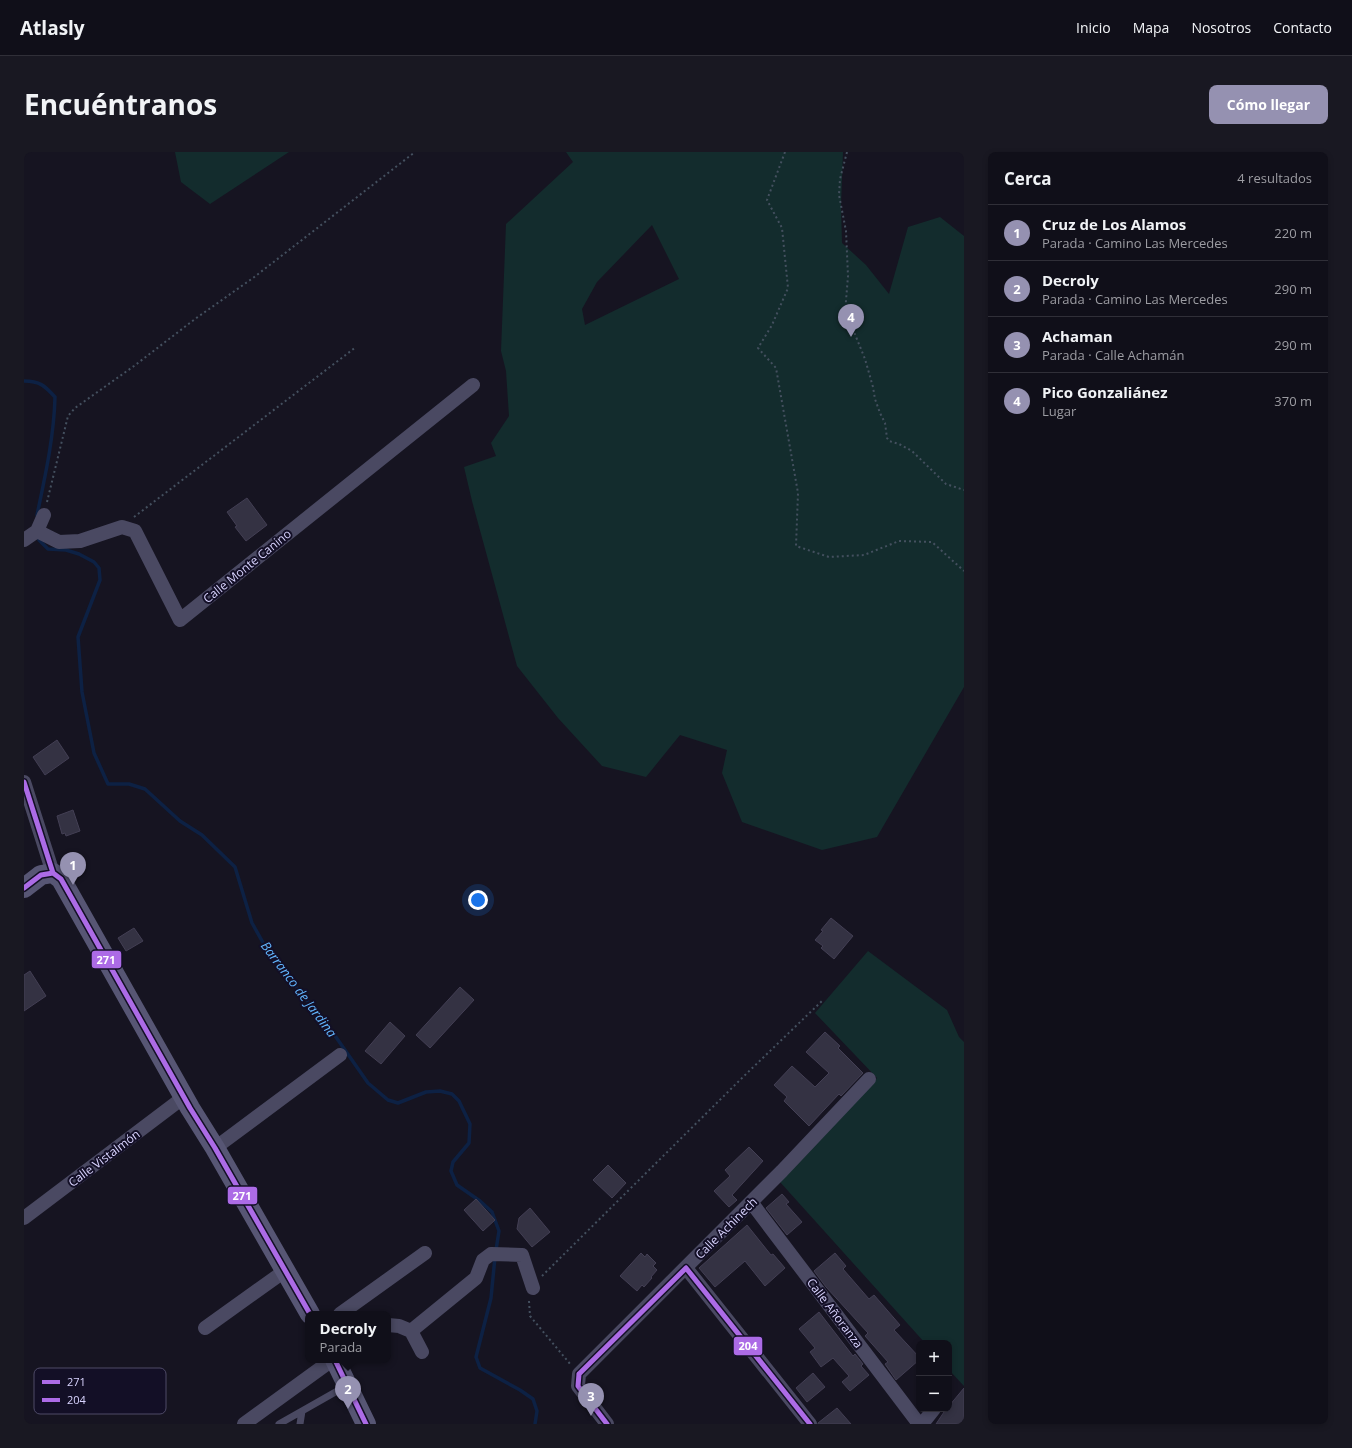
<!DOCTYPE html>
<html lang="es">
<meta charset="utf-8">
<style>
:root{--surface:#100f19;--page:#191822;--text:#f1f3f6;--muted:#9c9ca2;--line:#302f38;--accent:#9591b1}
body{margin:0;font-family:"Open Sans",sans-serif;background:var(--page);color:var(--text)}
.controls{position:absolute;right:12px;bottom:12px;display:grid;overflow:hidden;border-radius:8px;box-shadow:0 2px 6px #0003}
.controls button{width:36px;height:36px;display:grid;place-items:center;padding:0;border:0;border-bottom:1px solid var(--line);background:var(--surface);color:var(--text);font:20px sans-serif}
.you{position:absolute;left:454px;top:748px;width:14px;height:14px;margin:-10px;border:3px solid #fff;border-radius:50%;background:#1a73e8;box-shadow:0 0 0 6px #1a73e833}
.badge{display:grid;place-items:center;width:26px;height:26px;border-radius:50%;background:var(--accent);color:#fff;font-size:13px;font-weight:700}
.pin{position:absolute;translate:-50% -33px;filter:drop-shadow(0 1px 2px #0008)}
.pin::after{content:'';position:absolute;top:21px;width:14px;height:12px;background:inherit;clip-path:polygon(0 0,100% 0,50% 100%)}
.popup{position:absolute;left:281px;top:1159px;width:86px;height:52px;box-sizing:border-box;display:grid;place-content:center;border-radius:8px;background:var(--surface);filter:drop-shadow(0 1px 3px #0005);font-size:13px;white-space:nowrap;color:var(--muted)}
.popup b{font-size:15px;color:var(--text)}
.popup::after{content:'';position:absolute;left:50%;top:100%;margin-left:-8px;border:8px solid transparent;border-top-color:var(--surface)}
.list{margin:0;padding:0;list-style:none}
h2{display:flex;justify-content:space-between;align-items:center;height:52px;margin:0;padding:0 16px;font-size:17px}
h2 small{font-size:13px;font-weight:400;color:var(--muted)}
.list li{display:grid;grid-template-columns:26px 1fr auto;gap:12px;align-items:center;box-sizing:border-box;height:56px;padding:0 16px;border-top:1px solid var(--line)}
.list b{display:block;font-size:15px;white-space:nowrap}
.list p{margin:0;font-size:13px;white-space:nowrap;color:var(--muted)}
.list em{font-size:13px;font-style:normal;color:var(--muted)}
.map{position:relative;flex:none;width:940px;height:1272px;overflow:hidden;border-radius:8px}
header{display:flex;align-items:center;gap:24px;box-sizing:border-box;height:56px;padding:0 20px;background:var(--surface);border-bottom:1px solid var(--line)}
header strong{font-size:19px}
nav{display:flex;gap:22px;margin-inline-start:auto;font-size:14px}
.intro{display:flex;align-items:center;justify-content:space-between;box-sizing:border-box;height:96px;padding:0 24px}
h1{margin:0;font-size:28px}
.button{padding:10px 18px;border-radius:8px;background:var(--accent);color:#fff;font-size:14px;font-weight:700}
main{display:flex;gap:24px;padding:0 24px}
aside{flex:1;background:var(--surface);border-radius:8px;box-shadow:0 2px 6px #0003}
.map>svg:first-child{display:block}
.green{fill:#132c2d;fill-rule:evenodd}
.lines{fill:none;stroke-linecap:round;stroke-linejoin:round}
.stream{stroke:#0d2144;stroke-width:3.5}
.building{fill:#343243;stroke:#433f54}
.path{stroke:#44505f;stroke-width:2;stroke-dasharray:2 3;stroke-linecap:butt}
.lane{stroke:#4a4962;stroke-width:7}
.street{stroke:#4a4962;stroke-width:14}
.secondary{stroke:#575674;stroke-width:20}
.bus-1-casing{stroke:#130f26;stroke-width:8}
.bus-2-casing{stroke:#130f26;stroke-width:8}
.bus-1{stroke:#ac6be6;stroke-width:5}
.bus-2{stroke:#ac6be6;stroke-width:5}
.labels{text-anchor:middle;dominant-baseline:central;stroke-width:4;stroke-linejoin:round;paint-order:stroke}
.street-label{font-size:12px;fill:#d9d4ff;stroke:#130f26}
.water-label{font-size:13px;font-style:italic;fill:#62b6ff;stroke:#130f26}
.key{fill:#130f26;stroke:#4e4a67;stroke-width:1}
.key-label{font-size:11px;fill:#d9d4ff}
.line-badge{stroke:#130f26;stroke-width:1.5}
.badge-label{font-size:11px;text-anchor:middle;font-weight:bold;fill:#fff}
</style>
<header>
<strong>Atlasly</strong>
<nav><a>Inicio</a><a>Mapa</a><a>Nosotros</a><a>Contacto</a></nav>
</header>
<div class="intro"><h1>Encuéntranos</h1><a class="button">Cómo llegar</a></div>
<main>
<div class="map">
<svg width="940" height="1272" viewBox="0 0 940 1272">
<rect width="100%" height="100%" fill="#161421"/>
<path class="green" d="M151 0H265L186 52 157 30Z
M542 0H819L817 54 818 91 842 113 865 142 884 75 916 65 940 84V535L853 685 798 698 718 670 698 621 703 598 656 583 622 625 578 614 534 566 493 514 448 349 440 315 472 304 467 291 485 264 482 219 477 199 482 72 549 10ZM628 73 655 127 561 173 558 157 573 130Z
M844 799 923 858 935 885 940 890V1234L925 1218V1191H901L756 1030 853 926 791 861Z"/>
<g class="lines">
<path class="stream" d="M0 229C16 229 21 234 31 245 30 285 21 325 13 363
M15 388 24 397 42 398 55 402 70 410 75 416 76 428 54 485 58 540 70 601 84 632H105L121 637 156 669 178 683 211 715 228 771 246 803 307 878 344 931 364 948 374 951 402 940 416 939 428 942 435 949 446 972 445 991 429 1010 427 1019 433 1033 456 1049 468 1060 475 1079 472 1098
M471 1105 467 1146 452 1205 456 1216 496 1238 509 1247 513 1259 511 1272"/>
</g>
<path class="building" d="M223 346 243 373 222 389 211 375 213 374 203 360Z
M33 588 45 606 21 623 9 605Z
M49 658 56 679 42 684 41 681 38 682 33 664Z
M807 766 829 784 810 807 797 796 799 794 791 788 799 779 797 778Z
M110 776 119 789 102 799 94 786Z
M6 819 22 844 0 859V823Z
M436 835 450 848 406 896 392 883Z
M366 870 381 884 357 912 341 899Z
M801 880 816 894 814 896 839 921 817 944 815 942 785 974 760 949 763 945 750 933 768 914 791 935 805 921 782 900Z
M725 995 739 1009 708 1043 713 1048 705 1055 690 1039 706 1024 701 1018Z
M584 1013 602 1031 588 1046 569 1028Z
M758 1042 765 1050 762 1052 778 1070 763 1083 742 1056Z
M452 1047 471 1068 459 1079 440 1058Z
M506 1056 526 1080 508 1095 493 1077 495 1066Z
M723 1073 747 1103 749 1102 761 1116 741 1134 721 1109 691 1135 675 1116Z
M617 1101 621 1105 623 1102 632 1111 629 1114 633 1118 627 1125 628 1126 620 1135 618 1133 613 1139 596 1124Z
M811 1101 822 1114 819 1117 845 1147 850 1143 876 1173 870 1178 895 1205V1208L872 1228 861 1212 864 1210 841 1184 844 1181 802 1135 790 1119Z
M795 1160 829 1204 831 1202 839 1212 837 1214 845 1223 826 1239 818 1230 825 1224 809 1206 797 1215 786 1200 791 1196 775 1177Z
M789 1221 801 1235 783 1250 772 1236Z
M940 1236V1272H912L922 1257H925V1254Z
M813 1256 827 1272H794V1271Z"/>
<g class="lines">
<path class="path" d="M761 0 743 48 758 76 764 136 748 173 734 196 752 216 774 341 772 394 805 405 840 403 875 389 908 390 940 419
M823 0 816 27 815 43 822 79 824 124 821 161 828 175 841 207 849 235 851 247 856 261 861 271 863 286 865 289 875 292 888 299 922 332 940 338
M23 350 44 264 51 256 110 214 171 167 229 126 391 0
M110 365 332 195
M518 1124 719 925 799 848
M505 1149 506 1164 547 1213"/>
<path class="lane" d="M255 1272 278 1259
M276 1272 278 1259 322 1234"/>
<path class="street" d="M13 379 35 390 56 389 98 375 111 379 156 468 449 233
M0 388 13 379 20 363
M0 630 29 721
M191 996 316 903
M727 1050 895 1272
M0 1066 160 945
M662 1116 786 1272
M316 1162 401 1101
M364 1173 375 1174 387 1179 398 1200
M181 1176 262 1118
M387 1179 452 1126 459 1108 467 1102 498 1103 509 1136
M220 1272 308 1208
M583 1272 554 1234 555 1222 758 1019 845 927
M898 1272 910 1257"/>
<path class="secondary" d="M0 736 17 723 29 721 37 727 166 956 191 996 286 1162
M311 1208 342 1272"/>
<g class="bus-1-casing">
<path id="bus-1" d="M0 630 29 721
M0 736 17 723 29 721 37 727 166 956 191 996 286 1162
M311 1208 342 1272"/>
</g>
<g class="bus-2-casing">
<path id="bus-2" d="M662 1116 786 1272
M555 1222 662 1116
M555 1222 554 1234 583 1272"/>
</g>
<use href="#bus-1" class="bus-1"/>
<use href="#bus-2" class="bus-2"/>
</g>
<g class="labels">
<g class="street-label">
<text transform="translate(223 414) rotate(-39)">Calle Monte Canino</text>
<text transform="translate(80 1006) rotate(-37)">Calle Vistalmón</text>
<text transform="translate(702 1076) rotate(-45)">Calle Achinech</text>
<text transform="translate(811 1161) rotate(53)">Calle Añoranza</text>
</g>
<g class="water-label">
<text transform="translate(275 837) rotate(53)">Barranco de Jardina</text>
</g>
</g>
<rect x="10" y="1216" width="132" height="46" rx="6" class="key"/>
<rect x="18" y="1228" width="18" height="4" fill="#ac6be6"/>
<rect x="18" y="1246" width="18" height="4" fill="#ac6be6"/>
<g class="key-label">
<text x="43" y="1234">271</text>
<text x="43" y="1252">204</text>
</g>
<g class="line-badge">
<rect x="67" y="798" width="31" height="19" rx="4" fill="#ac6be6"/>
<rect x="203" y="1034" width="31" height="19" rx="4" fill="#ac6be6"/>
<rect x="709" y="1184" width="30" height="20" rx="4" fill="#ac6be6"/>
</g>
<g class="badge-label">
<text x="82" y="812">271</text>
<text x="218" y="1048">271</text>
<text x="724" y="1198">204</text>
</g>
</svg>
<div class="controls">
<button>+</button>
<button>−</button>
</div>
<div class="you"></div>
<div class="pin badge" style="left:49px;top:733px">1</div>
<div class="pin badge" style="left:324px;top:1257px">2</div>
<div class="popup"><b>Decroly</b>Parada</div>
<div class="pin badge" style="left:567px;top:1264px">3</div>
<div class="pin badge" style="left:827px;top:185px">4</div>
</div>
<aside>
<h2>Cerca<small>4 resultados</small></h2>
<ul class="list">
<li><span class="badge">1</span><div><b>Cruz de Los Alamos</b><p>Parada · Camino Las Mercedes</p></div><em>220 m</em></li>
<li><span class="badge">2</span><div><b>Decroly</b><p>Parada · Camino Las Mercedes</p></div><em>290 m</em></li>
<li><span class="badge">3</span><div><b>Achaman</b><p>Parada · Calle Achamán</p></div><em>290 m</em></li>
<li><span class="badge">4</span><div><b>Pico Gonzaliánez</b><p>Lugar</p></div><em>370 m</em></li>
</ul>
</aside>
</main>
